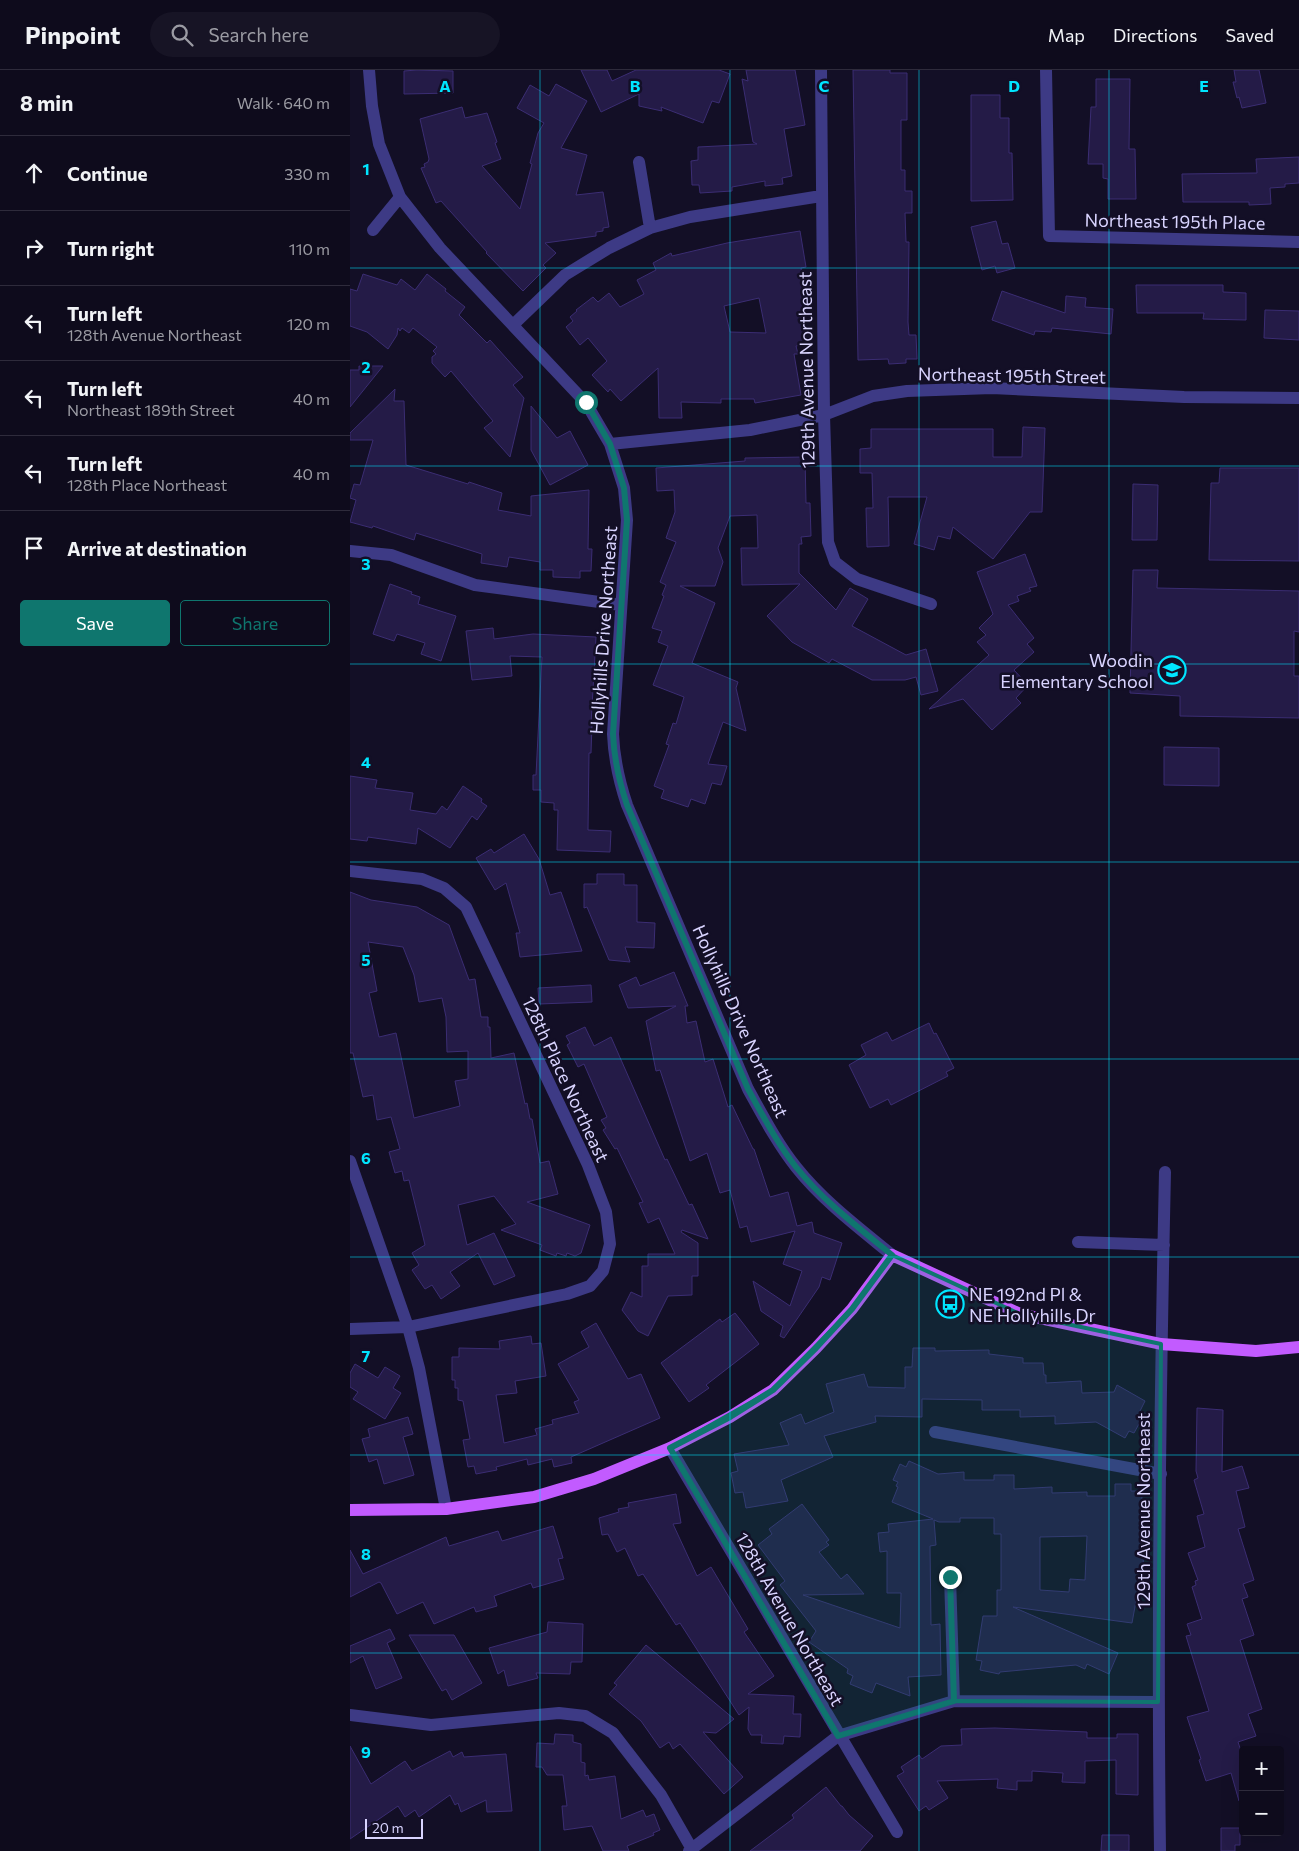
<!DOCTYPE html>
<meta charset="utf-8">
<style>
:root{--surface:#0e0b1c;--page:#171425;--text:#f1f3f6;--muted:#9b9ba3;--line:#2e2b3b;--accent:#0f766e}
body{margin:0;font-family:Commissioner,sans-serif;background:var(--page);color:var(--text)}
.controls{position:absolute;right:15px;bottom:15px;display:grid;overflow:hidden;border-radius:5px;box-shadow:0 5px 20px #0002}
.controls button{width:45px;height:45px;display:grid;place-items:center;padding:0;border:0;border-bottom:1px solid var(--line);background:var(--surface);color:var(--text);font:25px sans-serif}
.scale{position:absolute;left:15px;bottom:12px;width:58px;box-sizing:border-box;padding-left:5px;border:2px solid #d9d4ff;border-top:0;font-size:14px;line-height:18px;white-space:nowrap;color:#d9d4ff;-webkit-text-stroke:4px #130f26;paint-order:stroke}
.stop{position:absolute;width:15px;height:15px;margin:-11px;border:4px solid #0f766e;border-radius:50%;background:#fff}
.stop.end{background:#0f766e;border-color:#fff;box-shadow:0 1px 5px #0008}
.list{margin:0;padding:0;list-style:none}
h2{display:flex;justify-content:space-between;align-items:center;height:65px;margin:0;padding:0 20px;font-size:21px}
h2 small{font-size:16px;font-weight:400;color:var(--muted)}
.list li{display:grid;grid-template-columns:32px 1fr auto;gap:15px;align-items:center;box-sizing:border-box;height:75px;padding:0 20px;border-top:1px solid var(--line)}
.list b{display:block;font-size:19px;white-space:nowrap}
.list p{margin:0;font-size:16px;white-space:nowrap;color:var(--muted)}
.list em{font-size:16px;font-style:normal;color:var(--muted)}
.actions{display:flex;gap:10px;padding:15px 20px}
.actions a{flex:1;padding:11px 0;border:1px solid var(--accent);border-radius:5px;text-align:center;font-size:18px;color:var(--accent)}
.actions .main{background:var(--accent);color:#fff}
.icon{flex:none;width:28px;height:28px;fill:none;stroke:currentColor;stroke-width:2;stroke-linecap:round;stroke-linejoin:round}
.map{position:relative;flex:none;width:949px;height:1781px;overflow:hidden}
header{display:flex;align-items:center;gap:30px;box-sizing:border-box;height:70px;padding:0 25px;background:var(--surface);border-bottom:1px solid var(--line)}
header strong{font-size:24px}
nav{display:flex;gap:28px;margin-inline-start:auto;font-size:18px}
.search{width:350px;height:45px;background:var(--page);display:flex;align-items:center;gap:12px;box-sizing:border-box;padding:0 18px;border-radius:28px;color:var(--muted);font-size:19px}
main{display:flex}
aside{flex:1;background:var(--surface)}
.map>svg:first-child{display:block}
.building{fill:#241b47;stroke:#3b2d73;fill-rule:evenodd}
.lines{fill:none;stroke-linecap:round;stroke-linejoin:round}
.minor{stroke:#3d3a85;stroke-width:12}
.major{stroke:#c25bff;stroke-width:12}
.route{stroke:#0f766e;stroke-width:6}
.marked{fill:#0f766e;fill-opacity:0.2;stroke:#0f766e;stroke-width:4;stroke-linejoin:round}
.grid{fill:none;stroke:#00e5ff;stroke-width:1;stroke-opacity:0.55}
.labels{text-anchor:middle;dominant-baseline:central;stroke-width:5;stroke-linejoin:round;paint-order:stroke}
.street-label{font-size:18px;fill:#d9d4ff;stroke:#130f26}
.poi-label{font-size:18px;fill:#d9d4ff;stroke:#130f26;text-anchor:end}
.grid-label{font-size:16px;text-anchor:middle;font-weight:bold;fill:#00e5ff;stroke:#130f26;stroke-width:5;stroke-linejoin:round;paint-order:stroke}
</style>
<header>
<strong>Pinpoint</strong>
<div class="search"><svg class="icon" aria-label="search" viewBox="0 0 24 24"><circle cx="10" cy="10" r="6"/><path d="M15 15l6 6"/></svg>Search here</div>
<nav><a>Map</a><a>Directions</a><a>Saved</a></nav>
</header>
<main>
<aside>
<h2>8 min<small>Walk · 640 m</small></h2>
<ul class="list">
<li><svg class="icon" aria-label="ahead" viewBox="0 0 24 24"><path d="M12 20V5M6 11l6-6 6 6"/></svg><div><b>Continue</b></div><em>330 m</em></li>
<li><svg class="icon" aria-label="right" viewBox="0 0 24 24"><path d="M7 20v-9h11M14 6l5 5-5 5"/></svg><div><b>Turn right</b></div><em>110 m</em></li>
<li><svg class="icon" aria-label="left" viewBox="0 0 24 24"><path d="M17 20v-9H6M10 6l-5 5 5 5"/></svg><div><b>Turn left</b><p>128th Avenue Northeast</p></div><em>120 m</em></li>
<li><svg class="icon" aria-label="left" viewBox="0 0 24 24"><path d="M17 20v-9H6M10 6l-5 5 5 5"/></svg><div><b>Turn left</b><p>Northeast 189th Street</p></div><em>40 m</em></li>
<li><svg class="icon" aria-label="left" viewBox="0 0 24 24"><path d="M17 20v-9H6M10 6l-5 5 5 5"/></svg><div><b>Turn left</b><p>128th Place Northeast</p></div><em>40 m</em></li>
<li><svg class="icon" aria-label="arrive" viewBox="0 0 24 24"><path d="M6 21V4h12l-3 4 3 4H6"/></svg><div><b>Arrive at destination</b></div></li>
</ul>
<div class="actions"><a class="main">Save</a><a>Share</a></div>
</aside>
<div class="map">
<svg width="949" height="1781" viewBox="0 0 949 1781">
<rect width="100%" height="100%" fill="#130f26"/>
<path class="building" d="M67 0 103 1V23L54 24V1Z
M231 0H257L262 11 286 0H369L380 4 369 33 362 31 353 53 311 37 312 41 289 36V24L251 42Z
M396 0H445L455 55 434 59 442 106 432 108 433 114 415 116V111L382 117V121L350 123 349 115H342L341 91 348 90V77L407 74 403 72 392 9 398 11Z
M503 0H540V3H557V50H551V100H555V121H562V143H555L556 172H559L558 252 559 265H566L567 289H556V293L539 294 538 289 508 290Z
M884 0H909L916 33 892 38 889 27 887 28 883 12H886Z
M746 9H780L779 79H785L786 129H758V109L753 108V94H738L741 37H746Z
M206 14 237 31 211 78 237 85 226 125 253 122 259 157 253 158V161L246 162V166L195 173 206 183 193 195 196 198 173 221 136 183 137 182 91 131 86 133 71 98 75 97 74 94 78 92 79 89 70 49 112 37 115 48 137 43 147 72 145 73 151 89 132 96 170 139 182 94 180 93 188 63 194 53 167 38 180 15 199 26Z
M621 25H650V48H659V83H662L663 130 621 131Z
M949 87V113L935 114V117L920 118 921 134 899 135V132H833L832 104 907 103 906 89Z
M646 151 652 174 658 173 665 198 647 203 645 196 632 200 621 157Z
M450 161 456 197 451 198 459 244 450 245 456 274 446 276 448 284H444L451 325 405 333 404 329H371V333L331 332 332 348H309L308 298 271 331 260 319 258 322 242 305 257 291 238 268 230 275 216 257 223 251 220 247 227 241 226 240 243 227 248 232 259 223 270 237 294 224 287 210 306 200 303 193 321 183 322 186 377 173ZM409 228 416 263 380 262 374 236Z
M13 204 47 215 51 209 65 220 77 204 96 219 95 221 115 237 109 245 137 273 140 270 173 307 163 315 174 328 160 387 134 358 143 351 101 301 95 307 82 293V287L86 284 83 281 87 277 63 258 59 263 52 258 50 261 48 258 47 265 38 279 17 262 0 256V219L7 221Z
M786 215H873V222L896 223V250L853 249 854 243H787Z
M652 221 715 243 716 226 736 228 735 237 763 239 761 264 702 258 701 262 685 261 684 265 642 250Z
M915 240 949 241V270L914 268Z
M9 296H33L0 337V300H9Z
M45 319 44 331H54L56 395 118 414 119 412 152 423 148 440 181 446V426L239 420 238 479H242L241 501H230V508L203 507V500H190V492L159 487 157 497 131 493 132 484 66 463 64 470 23 456 22 458 0 452 6 430 0 428 4 414 10 415 23 370H0V363Z
M181 336 207 368 220 361 238 395 200 415 181 380Z
M673 357 695 358 692 442H680L643 489 603 457 600 469 588 466 584 480 564 474 577 427H538L539 476 517 477 516 438H523L522 403H510V379L521 378V359H643V387H672Z
M455 387 456 433H460L461 466 451 467 452 474H449V503L486 540 500 518 518 529 502 556 556 585 576 579 588 621 571 625 566 607 555 610H522L482 589 479 593 442 572 417 546 450 514 392 515 391 478H408L407 445 380 446 368 478 373 492 365 516H330L365 533 342 593 388 612 386 618 396 661 373 652 358 694 377 696 371 715 362 713 355 734 341 729 338 737 311 728 314 720 304 716 319 675 316 674 323 653 326 654 334 627 303 615 318 576 308 572 312 561 302 558 314 526 312 525 316 515 310 512 326 472 316 468 325 442 324 420 307 421 306 398 395 391V388Z
M870 398H949V491L859 490 861 413H869Z
M783 414 808 415 807 470H782Z
M675 484 687 516 679 518 681 521 667 526 669 531 658 535 684 568 677 574 684 582 664 600 678 615 666 628 671 633 642 660 613 629 579 639 639 585 627 572 636 565 629 558 643 544 627 502Z
M783 500H808L807 518 949 521V562L944 561V606H949V648L830 646V626L780 623Z
M40 514 62 522 61 524 70 527 68 534 106 546 91 591 71 584 75 573 47 564 44 571 23 564Z
M143 558 144 569 183 564 246 567 241 654H242L241 683H239L238 760 261 761 260 782 207 780 208 740H204V733L191 732V720H183V705H186L192 587 160 586 162 606 122 610 116 561Z
M814 677 869 678V716L814 715Z
M0 706 27 710 25 718 63 723 60 740 86 744 92 736 97 740 113 716 132 729 131 732 137 736 127 750 122 746 100 778 68 758 66 774 18 767 17 771 0 769Z
M174 764 189 789 200 825 211 822 232 881 170 887 166 863H170L156 813 145 820 126 788 141 779 144 783Z
M247 804H274V815H287V852L305 853 304 878 275 877 280 892 259 890 237 837 234 838V814H247Z
M0 822 21 830 67 837 99 855 119 910 125 909 131 947H138V957H140L141 988 164 983 175 1034 177 1033 180 1049H182L190 1093 199 1091 208 1124 177 1132 240 1155 231 1183 225 1186 217 1183 216 1186 207 1183 206 1186 190 1180 192 1175 151 1160 166 1154 144 1126 108 1135 117 1175 144 1163 165 1206 144 1215 128 1183 100 1202 110 1216 91 1229 82 1215 75 1219 62 1200 69 1195 62 1183 75 1175 59 1110 54 1111 52 1101 45 1103 39 1082 50 1079 41 1047 27 1050 23 1025 13 1027 3 983H0ZM18 872 53 877 64 905 69 932 92 928 96 947 97 982 118 981V1009L105 1011 110 1036 64 1048 46 963 29 967 19 923 27 921Z
M324 902 338 936H335L337 953 346 951 355 992 363 989 378 1037 382 1035 403 1079H404L420 1127 438 1122 447 1156 462 1152 464 1163 492 1173 480 1210 472 1207 469 1217 434 1268 430 1266 433 1256 411 1241 403 1211 440 1236 452 1201 433 1194 445 1161 401 1172 397 1156 390 1158 380 1120 370 1123 357 1083 340 1091 310 1000 306 1001 296 951 326 936 278 938 269 915 286 907 290 916Z
M241 915 242 932 189 934 188 918Z
M579 953 584 964 586 963 604 998 596 1002 598 1006 541 1035 538 1029 520 1038 499 995 516 985 511 975 537 962 542 971Z
M235 957 244 976 261 967 315 1090 317 1089 339 1135 342 1134 358 1169 332 1160 331 1162 348 1173V1206H342V1225L318 1226 298 1266 288 1261 272 1240 281 1222 292 1227V1196H298V1184H325L309 1148 298 1153 289 1133 293 1132 267 1078 265 1079 253 1060 256 1058 251 1050 257 1047 234 994 228 997 217 975 220 973 216 966Z
M385 1243 409 1274 356 1315 359 1318 339 1332 311 1293 370 1249 372 1252Z
M246 1253 278 1309 291 1304 310 1348 221 1387 222 1393 204 1397 202 1389 178 1395 177 1389 146 1397 147 1400 126 1404 124 1396 118 1397 113 1370 120 1369 113 1331 108 1330V1318H105V1310H102V1287H109V1278L150 1279 149 1271 181 1266 182 1274 191 1273 196 1306 165 1311 167 1323 146 1325 154 1373 187 1365 185 1359 203 1354 202 1350 229 1343 224 1332 229 1330 208 1294 239 1277 231 1262Z
M563 1278H585V1281L639 1280V1284L673 1288V1293H693L694 1305H696V1313L731 1311 732 1323 764 1322 767 1315 795 1331 790 1341 795 1343 784 1363 779 1361 775 1368 746 1352 705 1354V1346L670 1347V1340H632V1330L572 1329V1347L525 1346 526 1352 474 1366 483 1387 431 1410 438 1431 396 1438 393 1422 385 1423 381 1403 388 1401 384 1384 439 1375 430 1353 451 1344 455 1354 484 1342 476 1314 514 1304 518 1317 555 1318V1297H562Z
M5 1294 28 1308 35 1297 50 1306 43 1318 51 1323 35 1349 3 1329 8 1322 0 1317V1303Z
M847 1338 873 1340 872 1402 892 1396 899 1418 886 1421 895 1457 888 1459 904 1510 893 1514 898 1527 892 1529 904 1565 890 1570 912 1639 898 1644 906 1666 888 1672 893 1687V1730L889 1731 881 1703 856 1711 849 1690 851 1689 837 1647 859 1641 836 1566 841 1565 837 1554 852 1549 842 1517 846 1515 845 1511 848 1510 838 1483 855 1477 847 1446 854 1444 844 1410 848 1408 846 1401Z
M58 1347 63 1364 53 1367 64 1405 34 1414 27 1389 19 1392 12 1369 20 1367 18 1359Z
M559 1391 588 1404 614 1402V1410H644V1405H664V1419L702 1417V1423L737 1422V1426H765V1414H781V1421H792L791 1485H793L794 1509H790L782 1553 663 1537 768 1583 759 1604 737 1594 735 1599 726 1595 650 1602 649 1604 630 1600 632 1591 626 1590 633 1546H647V1520H651V1464H644V1448H610V1452H589L584 1450 586 1475 580 1476 581 1555 590 1554 591 1605 558 1607 560 1626 526 1613 522 1623 500 1614 503 1606 497 1603 498 1599 459 1572 466 1561 430 1515 435 1511 408 1475 422 1464 419 1459 452 1434 479 1470 476 1472 479 1475 469 1482 491 1509 497 1504 514 1524 453 1525 550 1558 551 1523H537V1481L530 1482 528 1463 539 1462 538 1454 583 1449 542 1432 548 1417 546 1416 548 1412 543 1410 550 1394 556 1397ZM737 1466 735 1510 720 1509 719 1522 690 1520V1467Z
M326 1424 331 1453 323 1454 347 1506 361 1497 398 1559 394 1562 424 1606 398 1624 444 1626 443 1644H451L450 1667 434 1666 433 1674 411 1673 412 1665H401L398 1659 399 1637 389 1645 330 1553 326 1555 293 1504 288 1506 275 1478 267 1482 258 1464 252 1465 249 1448 269 1442 268 1439 279 1437 278 1433Z
M203 1456 213 1488 208 1489 214 1509 183 1518 181 1513 144 1526 147 1536 126 1542 124 1537 84 1554 73 1532 47 1544 31 1513 29 1512 0 1527V1480L13 1504 96 1467 99 1476 148 1461 152 1471Z
M198 1552 233 1554 232 1592H221L220 1604 186 1603 188 1608 158 1616 154 1600 148 1604 139 1578 197 1562Z
M40 1559 45 1569 37 1573 52 1608 26 1619 13 1586 0 1593V1576Z
M59 1565H104L132 1613 102 1630 96 1619 92 1621Z
M296 1575 384 1649 366 1663 353 1662 393 1707 374 1724 330 1674 323 1679 319 1672 310 1678 291 1651 259 1624 267 1615 264 1613Z
M645 1658 737 1662V1668H767V1664H788V1725L766 1724V1690L735 1691V1713L712 1712 713 1703 682 1701V1711H667V1720L647 1718 648 1709 587 1711 598 1728 579 1740 576 1736 569 1741 547 1706 554 1702 551 1697 569 1685 572 1689 591 1676 612 1675 611 1659Z
M205 1664 223 1665V1672L231 1674V1692L235 1693V1706L238 1705 239 1710 265 1706 271 1749 293 1740 296 1747 304 1744 310 1760 303 1763 304 1765 277 1776 279 1781H253L242 1756 214 1760 212 1736H217L213 1705H197L192 1697H186L187 1673 204 1674Z
M0 1676 21 1714 55 1691 62 1701 100 1681 103 1687 112 1682 114 1687 156 1684 162 1741 137 1742 136 1730 111 1742 108 1733 105 1735 100 1725 69 1747 65 1740 55 1747 48 1736 0 1769Z
M476 1717 491 1736H492L499 1745 523 1766 510 1781H400L444 1748 442 1745Z
M871 1758H890V1775H885V1781H871Z
M752 1765H779V1781H751Z"/>
<g class="lines">
<path class="minor" d="M19 0 22 36 29 74 50 127 90 178 236 333 260 374 274 418 277 450 263 664C264 689 269 711 277 735L398 1019C413 1046 427 1073 446 1097 473 1131 509 1158 542 1185
M471 0 474 345 478 472 485 492 507 509 581 534
M696 0 699 166 949 172
M289 92 300 158
M23 160 50 127
M163 255 215 205 259 178 300 158 340 147 471 126
M260 374 400 360 474 345 523 326 557 321 642 318 834 327 949 328
M0 481 41 485 125 515 271 535
M0 801 72 809 94 818 116 837 238 1095 256 1142 260 1174 253 1201 240 1216 217 1224 58 1257 0 1259
M0 1091 58 1257 69 1298 96 1439
M728 1172 814 1175
M585 1362 811 1404
M320 1378 547 1762
M600 1507 604 1631
M0 1645 81 1655 209 1643 235 1646 263 1663 311 1725 343 1781
M339 1781 488 1666 604 1631 808 1632
M810 1781C807 1555 810 1328 815 1102"/>
<path class="major" d="M0 1440 96 1439 184 1427 244 1409 320 1378 380 1347 423 1320 466 1278 502 1239 542 1185 670 1244 811 1274 906 1281 949 1277"/>
</g>
<g class="lines">
<path class="route" d="M236 332 260 374 274 418 277 450 263 664C264 689 269 711 277 735L398 1019C413 1046 427 1073 446 1097 473 1131 509 1158 542 1185L502 1239 466 1278 423 1320 380 1347 320 1378 488 1666 604 1631 600 1507"/>
</g>
<path class="marked" d="M542 1185 670 1244 811 1274 808 1632 604 1631 488 1666 320 1378 423 1320 502 1239Z"/>
<path class="grid" d="M190 0V1781M380 0V1781M569 0V1781M759 0V1781M0 198H949M0 396H949M0 594H949M0 792H949M0 989H949M0 1187H949M0 1385H949M0 1583H949"/>
<defs>
<g id="school-ring" transform="scale(1.4375)"><circle r="9.5" fill="#130f26" stroke="#00e5ff" stroke-width="1.5"/><path d="M0-5L7-2L0 1L-7-2ZM-4 1L0 2.5L4 1V4Q0 6-4 4Z" fill="#00e5ff"/></g>
<g id="bus-ring" transform="scale(1.4375)"><circle r="9.5" fill="#130f26" stroke="#00e5ff" stroke-width="1.5"/><path d="M-5-6H5V4H4V6H2V4H-2V6H-4V4H-5ZM-3.5-4V0h7V-4ZM-3.5 1.2v1.5H-2V1.2ZM2 1.2v1.5H3.5V1.2Z" fill="#00e5ff"/></g>
</defs>
<g fill-rule="evenodd">
<use href="#school-ring" x="822" y="600"/>
<use href="#bus-ring" x="600" y="1234"/>
</g>
<g class="labels">
<g class="street-label">
<text transform="translate(825 151) rotate(1)">Northeast 195th Place</text>
<text transform="translate(456 300) rotate(-91)">129th Avenue Northeast</text>
<text transform="translate(662 305) rotate(1)">Northeast 195th Street</text>
<text transform="translate(253 560) rotate(-86)">Hollyhills Drive Northeast</text>
<text transform="translate(391 951) rotate(66)">Hollyhills Drive Northeast</text>
<text transform="translate(216 1009) rotate(65)">128th Place Northeast</text>
<text transform="translate(793 1441) rotate(-90)">129th Avenue Northeast</text>
<text transform="translate(440 1549) rotate(60)">128th Avenue Northeast</text>
</g>
<g class="poi-label">
<text x="803" y="590">Woodin<tspan x="803" dy="21">Elementary School</tspan></text>
<text x="619" y="1224" text-anchor="start">NE 192nd Pl &amp;<tspan x="619" dy="21">NE Hollyhills Dr</tspan></text>
</g>
</g>
<g class="grid-label">
<text x="95" y="22">A</text>
<text x="285" y="22">B</text>
<text x="474" y="22">C</text>
<text x="664" y="22">D</text>
<text x="854" y="22">E</text>
<text x="16" y="105">1</text>
<text x="16" y="303">2</text>
<text x="16" y="500">3</text>
<text x="16" y="698">4</text>
<text x="16" y="896">5</text>
<text x="16" y="1094">6</text>
<text x="16" y="1292">7</text>
<text x="16" y="1490">8</text>
<text x="16" y="1688">9</text>
</g>
</svg>
<div class="controls">
<button>+</button>
<button>−</button>
</div>
<div class="scale">20 m</div>
<div class="stop" style="left:236px;top:332px"></div>
<div class="stop end" style="left:600px;top:1507px"></div>
</div>
</main>
